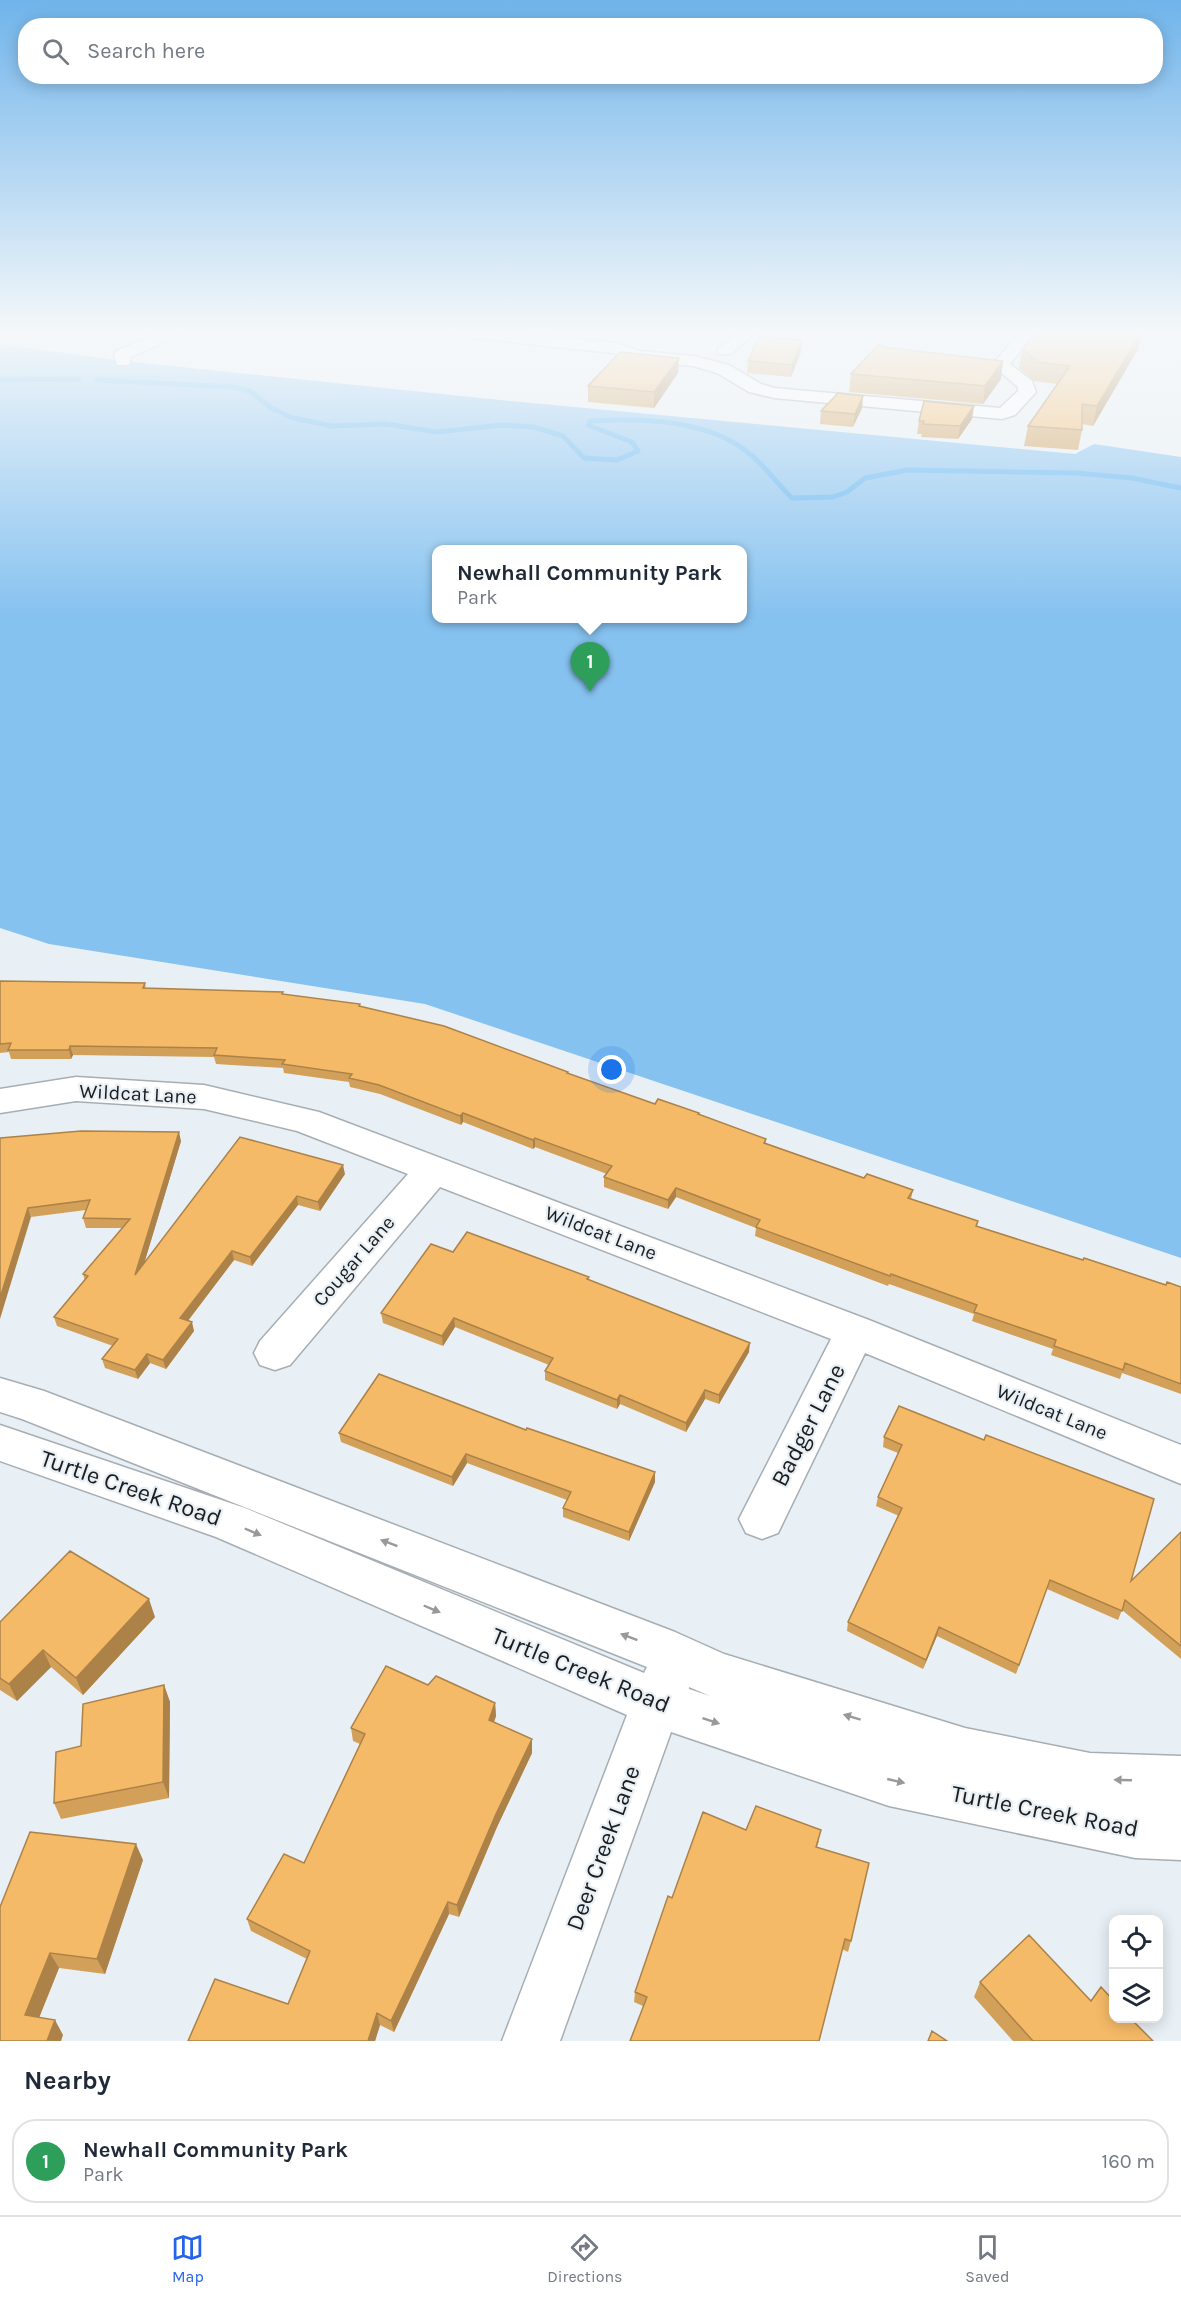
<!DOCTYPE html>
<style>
:root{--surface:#fff;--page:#f6f6f7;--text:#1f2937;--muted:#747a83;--line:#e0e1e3;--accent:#2563eb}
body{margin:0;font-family:Karla,sans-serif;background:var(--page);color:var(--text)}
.controls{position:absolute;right:18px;bottom:18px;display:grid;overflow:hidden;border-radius:12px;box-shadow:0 3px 15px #0003}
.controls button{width:54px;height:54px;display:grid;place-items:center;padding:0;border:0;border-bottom:2px solid var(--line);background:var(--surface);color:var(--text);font:30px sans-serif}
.you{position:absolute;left:612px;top:1070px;width:21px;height:21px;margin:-15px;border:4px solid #fff;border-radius:50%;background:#1a73e8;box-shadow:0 0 0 9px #1a73e833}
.badge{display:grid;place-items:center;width:39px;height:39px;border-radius:50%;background:var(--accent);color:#fff;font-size:20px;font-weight:700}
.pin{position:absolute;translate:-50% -50px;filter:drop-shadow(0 2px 3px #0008)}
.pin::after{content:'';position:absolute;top:32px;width:21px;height:18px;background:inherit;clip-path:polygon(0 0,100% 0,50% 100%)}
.popup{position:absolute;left:432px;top:545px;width:315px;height:78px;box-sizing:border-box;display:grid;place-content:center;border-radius:12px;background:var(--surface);filter:drop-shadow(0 2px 4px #0005);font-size:20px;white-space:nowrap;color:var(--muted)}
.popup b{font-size:22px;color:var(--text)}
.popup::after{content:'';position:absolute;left:50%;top:100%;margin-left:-12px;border:12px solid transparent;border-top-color:var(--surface)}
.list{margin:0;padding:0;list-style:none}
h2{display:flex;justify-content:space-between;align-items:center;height:78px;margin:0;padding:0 24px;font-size:26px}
h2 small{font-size:20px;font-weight:400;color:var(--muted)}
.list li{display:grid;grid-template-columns:39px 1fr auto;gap:18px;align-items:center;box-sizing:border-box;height:84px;margin:0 12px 12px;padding:0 12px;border:2px solid var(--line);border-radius:24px}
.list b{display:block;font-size:22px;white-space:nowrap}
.list p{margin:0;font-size:20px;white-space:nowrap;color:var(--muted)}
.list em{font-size:20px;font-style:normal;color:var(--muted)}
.icon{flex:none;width:33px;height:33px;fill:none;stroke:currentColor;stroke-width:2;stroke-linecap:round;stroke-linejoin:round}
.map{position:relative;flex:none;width:1181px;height:2041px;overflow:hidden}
.search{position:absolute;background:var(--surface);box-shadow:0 3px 15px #0003;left:18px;right:18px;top:18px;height:66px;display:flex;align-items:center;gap:15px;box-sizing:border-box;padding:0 21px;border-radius:24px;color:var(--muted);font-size:22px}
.sheet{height:174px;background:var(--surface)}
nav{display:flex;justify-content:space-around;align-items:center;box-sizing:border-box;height:84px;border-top:2px solid var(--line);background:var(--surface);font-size:16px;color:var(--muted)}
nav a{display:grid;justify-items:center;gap:3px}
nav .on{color:var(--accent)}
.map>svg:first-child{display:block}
.green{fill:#86c2f0;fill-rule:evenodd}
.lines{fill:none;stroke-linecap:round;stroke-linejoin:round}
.stream{stroke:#5cb3f0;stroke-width:5}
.minor-casing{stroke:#a7aeb3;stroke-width:3}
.minor{fill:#fff;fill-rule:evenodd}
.wall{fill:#d3a059}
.shaded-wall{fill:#ac8248}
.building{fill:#f5ba67;stroke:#ac8248;stroke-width:1.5}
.oneway{fill:#98999a}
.labels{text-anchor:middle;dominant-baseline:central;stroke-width:4.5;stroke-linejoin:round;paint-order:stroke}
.street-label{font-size:20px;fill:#1a1c1e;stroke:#e9f0f5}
.near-street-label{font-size:24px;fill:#1a1c1e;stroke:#e9f0f5}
</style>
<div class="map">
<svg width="1181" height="2041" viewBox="0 0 1181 2041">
<rect width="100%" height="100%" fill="#e9f0f5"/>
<path class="green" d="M0 344 123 361 511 401 1075 454 1094 444 1181 457V1258L425 1004 49 944 0 928ZM437 550H743V618H437Z"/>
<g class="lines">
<path class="stream" d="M0 380 79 379
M97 380 233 387 250 391 271 408 293 418 332 426 386 424 437 432 502 425 534 427 563 436 584 458 617 460 638 451 632 442 588 425 590 421C641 418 709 419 750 454 766 467 777 484 792 498L833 497 847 492 865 478 908 470 1076 473 1132 478 1181 488"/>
<g class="minor-casing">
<path id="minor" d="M164 331H184L182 334 131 357 129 365H117L114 355 116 351Z
M448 331H492L615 343 640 351 694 356 729 365 761 384 774 388 1000 408 1018 391V387L992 365 1021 331H1037L1010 364 1032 381 1036 392 1015 415 1002 419 774 398 749 392 717 373 693 366 638 361 613 353 456 336Z
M740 331H757L731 354H719L717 351 719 348Z
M76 1077 204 1085 319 1112 869 1320 1181 1445V1484L865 1353 778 1533 762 1539 746 1533 739 1519 831 1339 440 1187 290 1365 275 1370 260 1365 254 1353 260 1341 408 1174 297 1131 204 1109 76 1101 0 1113V1089Z
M0 1378 44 1391 675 1632 724 1654 965 1728 1090 1753 1181 1756V1860L1135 1858 889 1806 671 1732 560 2041H502L627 1715 216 1537 0 1461V1425L245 1508 644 1673 647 1667 22 1419 0 1412ZM689 1687 710 1696 689 1689Z"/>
</g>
<use href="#minor" class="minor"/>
</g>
<path class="wall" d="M1142 331 1138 349 1093 426 1082 424V430L1078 450 1024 446 1028 426 1058 384 1034 381 1019 368 1022 349Z
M883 347 1003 361 1001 379 983 404 849 392 851 374Z
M801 352 791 377 747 373 748 361Z
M679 358 678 373 654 408 588 402V386Z
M863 396 862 408 853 427 820 424 821 411Z
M972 419 958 439 921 437 922 434H917L919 421Z
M0 981 145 983 146 989 283 994 360 1004V1006L568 1072V1074L655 1104 699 1113V1115L766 1139V1143L864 1178 913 1190 911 1199 978 1221 977 1226 1083 1260 1166 1285 1181 1287V1394L1122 1373 1120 1379 1051 1355 1053 1349 972 1321 974 1314 889 1284 888 1286 755 1236 756 1228 676 1197 668 1209 604 1187V1177L607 1174 535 1147 533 1149 463 1122 461 1125 380 1094 350 1087 349 1082 284 1073 283 1068 216 1064 214 1057 73 1055 71 1059H11L9 1052 0 1053Z
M0 1138 181 1141 144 1263 345 1174 320 1211 298 1205 252 1266 234 1260 188 1321 194 1331 166 1369 150 1363 138 1379 105 1368 102 1359 113 1346 57 1326 54 1317 85 1281 83 1274 122 1228H86L83 1218 86 1210 31 1217Z
M453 1252 589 1277V1280L749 1352 719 1404 705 1399 686 1432 620 1404 617 1409 545 1380V1371L549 1365 455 1327 443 1346 383 1323 381 1313Z
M899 1406 1131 1581 1181 1532V1659L1122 1610 1118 1620 1047 1589 1016 1674 937 1636 923 1669 847 1631 848 1622 899 1516 876 1506 878 1497 898 1453 883 1447 884 1437Z
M339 1433 655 1482 629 1541 563 1517V1508L567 1500 467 1463 453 1486 341 1442Z
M155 1617 83 1695 51 1667 17 1701 0 1690V1622Z
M164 1685 170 1702 169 1798 61 1819 54 1803 81 1746Z
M428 1685 495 1703 496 1716 494 1722 532 1753 497 1827 459 1917 449 1914 394 2032 380 2025 375 2041H188L288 2004 307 1959 251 1931 247 1919 304 1863 360 1744 353 1741 351 1728Z
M746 1830 819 1841 817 1847 851 1941 848 1952 842 1949 643 2006 634 2002 635 1992 672 1898Z
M143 1860 105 1974 59 1968 39 2018 63 2035 0 2041V1907Z
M980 1982 1091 2001 1153 2041H1013L974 1997Z"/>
<path class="shaded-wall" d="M1142 331 1138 349 1093 426 1097 406Z
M802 340 801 352 791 377 792 365Z
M679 358 678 373 654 408V392Z
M1003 361 1001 379 983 404 985 386Z
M863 396 862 408 853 427 855 414Z
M974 406 972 419 958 439 960 426Z
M70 1046 73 1055 71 1059 69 1050Z
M463 1113V1122L461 1125 460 1116Z
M179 1132 181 1141 138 1284 135 1275Z
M535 1138V1147L533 1149V1140Z
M343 1165 345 1174 320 1211 318 1202Z
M676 1188V1197L668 1209V1200Z
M297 1196 298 1205 252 1266 250 1257Z
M28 1208 31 1217 0 1319V1298Z
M232 1251 234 1260 183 1327 180 1318Z
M454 1318 455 1327 443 1346 442 1336Z
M192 1322 194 1331 166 1369 163 1360Z
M750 1343 749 1352 719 1404V1395Z
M147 1354 150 1363 138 1379 135 1370Z
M705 1390V1399L686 1432V1423Z
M620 1395V1404L617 1409V1400Z
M466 1454 467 1463 453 1486 452 1477Z
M655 1472V1482L629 1541V1532Z
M149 1599 155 1617 83 1695 76 1678Z
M939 1627 937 1636 923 1669 926 1660Z
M43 1650 51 1667 17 1701 9 1684Z
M164 1685 170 1702 169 1798 163 1782Z
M495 1703 496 1716 490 1733 489 1720Z
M532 1739V1753L497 1827 459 1917 457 1905 496 1814Z
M136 1844 143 1860 105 1974 97 1959Z
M448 1902 449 1914 394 2032 391 2021Z
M50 1953 59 1968 34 2030 25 2015Z
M377 2013 380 2025 375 2041H368Z
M55 2020 63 2035 61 2041H47Z"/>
<path class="building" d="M1036 331H1142L1097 406 1082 404V430L1028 426 1070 366 1038 362 1022 349Z
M759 337 802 340 792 365 748 361Z
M879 344 883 347 1003 361 985 386 851 374Z
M620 352 679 358 654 392 588 386Z
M838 393 863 396 855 414 821 411Z
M924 401 974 406 960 426 923 424 924 421H919Z
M0 981 145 983 143 988 283 992 282 994 360 1004 359 1006 444 1026 568 1072 567 1073 655 1104 658 1099 699 1113 698 1114 766 1139 764 1143 864 1178 867 1174 913 1190 908 1198 978 1221 976 1226 1083 1260 1084 1258 1166 1285 1167 1282 1181 1287V1384L1125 1363 1123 1370 1054 1346 1056 1340 974 1312 977 1305 891 1274 890 1276 756 1227 760 1220 676 1188 668 1200 604 1177 612 1166 535 1138 533 1140 463 1113 460 1116 379 1085 349 1078 352 1074 282 1064 285 1060 214 1055 217 1048 70 1046 69 1050H8L11 1043 0 1044Z
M81 1131 179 1132 135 1275 240 1137 343 1165 318 1202 297 1196 250 1257 232 1251 180 1318 192 1322 163 1360 147 1354 135 1370 102 1359 118 1339 54 1317 88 1276 83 1274 130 1219 83 1218 90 1200 28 1208 0 1298V1138Z
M467 1232 589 1277 587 1279 750 1343 719 1395 705 1390 686 1423 620 1395 617 1400 545 1371 553 1358 454 1318 442 1336 381 1313 431 1244 453 1252Z
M379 1374 526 1430 527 1428 655 1472 629 1532 563 1508 571 1492 466 1454 452 1477 339 1433Z
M899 1406 984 1440 986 1435 1154 1499 1131 1581 1181 1532V1646L1125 1600 1122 1611 1050 1580 1019 1665 939 1627 926 1660 848 1622 902 1508 878 1497 902 1445 884 1437Z
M70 1551 149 1599 76 1678 43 1650 9 1684 0 1678V1622Z
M386 1666 428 1685 436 1676 495 1703 489 1720 532 1739 496 1814 457 1905 448 1902 391 2021 377 2013 368 2041H188L215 1979 288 2004 310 1951 247 1919 284 1854 304 1863 365 1734 351 1728Z
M164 1685 163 1782 54 1803 56 1752 81 1746 83 1704Z
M756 1806 821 1830 816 1847 869 1863 851 1941 845 1939 819 2041H630L647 1997 635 1992 668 1896 672 1898 703 1812 746 1830Z
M30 1832 136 1844 97 1959 50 1953 25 2015 55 2020 47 2041H0V1907Z
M1029 1935 1091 2001 1101 1987 1113 2000V2019H1131L1153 2041H1033L980 1982Z
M932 2031 947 2041H928Z"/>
<defs><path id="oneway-solid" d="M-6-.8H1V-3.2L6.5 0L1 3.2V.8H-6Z" transform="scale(1.5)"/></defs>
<g class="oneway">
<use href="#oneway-solid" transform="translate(253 1532) rotate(23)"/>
<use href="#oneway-solid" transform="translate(389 1543) rotate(-159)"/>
<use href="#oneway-solid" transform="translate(432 1609) rotate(23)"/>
<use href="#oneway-solid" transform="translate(629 1637) rotate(-159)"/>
<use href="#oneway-solid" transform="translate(852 1717) rotate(-163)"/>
<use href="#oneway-solid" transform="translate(711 1721) rotate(18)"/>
<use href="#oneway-solid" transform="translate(1123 1780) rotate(-178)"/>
<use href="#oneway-solid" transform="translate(896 1781) rotate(13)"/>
</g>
<linearGradient id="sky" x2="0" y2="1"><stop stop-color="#70b4eb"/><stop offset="0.54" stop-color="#f5f8fa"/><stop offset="1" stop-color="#f5f8fa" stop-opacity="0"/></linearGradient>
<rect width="1181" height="616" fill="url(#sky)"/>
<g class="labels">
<g class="street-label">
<text transform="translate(138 1094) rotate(3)">Wildcat Lane</text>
<text transform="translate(601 1233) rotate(21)">Wildcat Lane</text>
<text transform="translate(354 1261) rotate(-49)">Cougar Lane</text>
<text transform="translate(1052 1412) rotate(22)">Wildcat Lane</text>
</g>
<g class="near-street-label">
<text transform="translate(808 1425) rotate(-63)">Badger Lane</text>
<text transform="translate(131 1488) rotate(19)">Turtle Creek Road</text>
<text transform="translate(581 1670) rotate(22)">Turtle Creek Road</text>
<text transform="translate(1045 1811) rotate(11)">Turtle Creek Road</text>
<text transform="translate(603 1848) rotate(-70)">Deer Creek Lane</text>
</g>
</g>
</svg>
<div class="controls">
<button><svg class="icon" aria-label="locate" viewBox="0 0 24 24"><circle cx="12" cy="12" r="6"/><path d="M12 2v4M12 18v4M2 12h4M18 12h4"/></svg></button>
<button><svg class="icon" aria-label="layers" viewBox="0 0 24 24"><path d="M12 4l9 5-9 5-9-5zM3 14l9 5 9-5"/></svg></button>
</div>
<div class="you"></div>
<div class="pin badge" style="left:590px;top:692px;background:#2e9e5b">1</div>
<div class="popup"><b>Newhall Community Park</b>Park</div>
<div class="search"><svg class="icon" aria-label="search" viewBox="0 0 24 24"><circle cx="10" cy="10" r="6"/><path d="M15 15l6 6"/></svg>Search here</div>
</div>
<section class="sheet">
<h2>Nearby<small></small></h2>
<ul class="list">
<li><span class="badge" style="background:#2e9e5b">1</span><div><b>Newhall Community Park</b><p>Park</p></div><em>160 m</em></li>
</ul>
</section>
<nav>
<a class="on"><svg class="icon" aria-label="map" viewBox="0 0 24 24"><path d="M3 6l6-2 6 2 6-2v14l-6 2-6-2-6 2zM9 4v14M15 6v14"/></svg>Map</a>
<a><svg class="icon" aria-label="directions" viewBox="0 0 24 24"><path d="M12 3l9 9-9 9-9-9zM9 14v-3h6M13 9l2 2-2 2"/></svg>Directions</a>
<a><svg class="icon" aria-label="saved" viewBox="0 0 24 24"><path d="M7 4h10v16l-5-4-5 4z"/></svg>Saved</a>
</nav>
